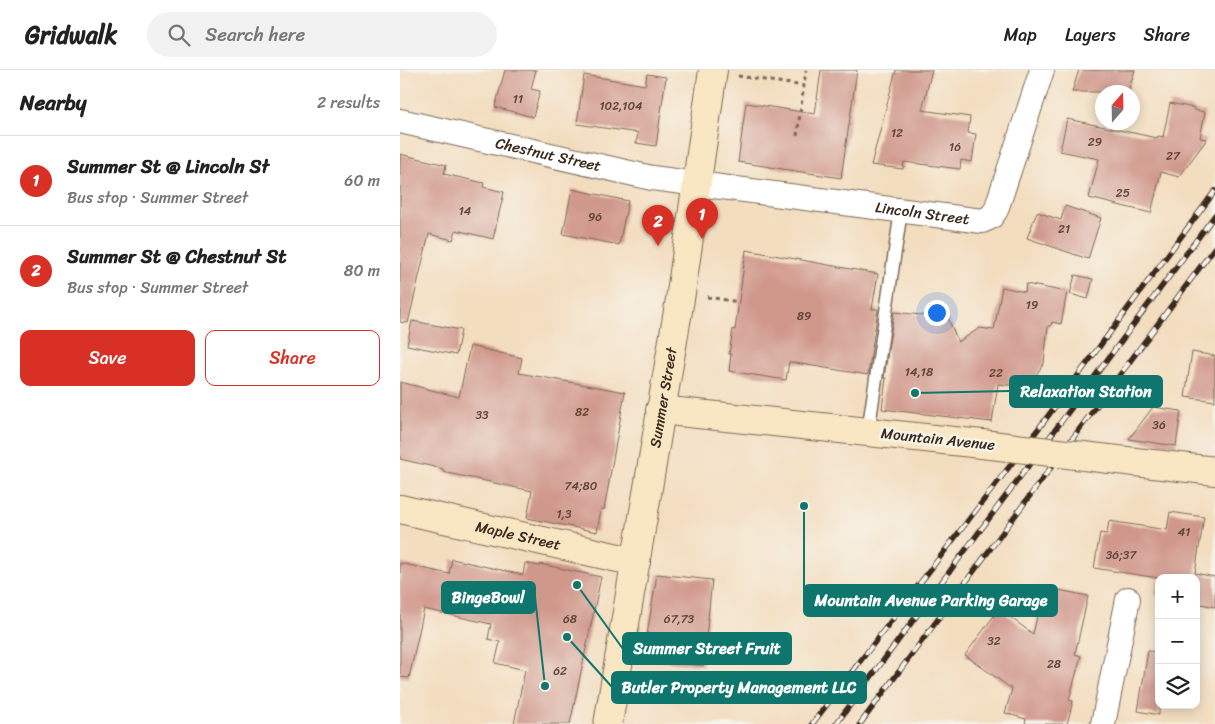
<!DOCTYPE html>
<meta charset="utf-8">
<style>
:root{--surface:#fff;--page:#f2f2f2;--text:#222;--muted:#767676;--line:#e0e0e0;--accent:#d93025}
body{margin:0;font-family:Sriracha,sans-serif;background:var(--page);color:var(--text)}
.controls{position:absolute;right:15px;bottom:15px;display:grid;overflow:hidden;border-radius:10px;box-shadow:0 2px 12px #0003}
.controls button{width:45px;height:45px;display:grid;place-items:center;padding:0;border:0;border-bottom:1px solid var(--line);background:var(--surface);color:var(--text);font:25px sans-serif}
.compass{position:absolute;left:695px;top:15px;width:45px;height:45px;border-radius:50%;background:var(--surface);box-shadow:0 2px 12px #0003;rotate:20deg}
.you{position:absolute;left:536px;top:242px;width:18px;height:18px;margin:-12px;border:4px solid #fff;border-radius:50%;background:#1a73e8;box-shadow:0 0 0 8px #1a73e833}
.badge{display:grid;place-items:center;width:32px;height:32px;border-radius:50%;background:var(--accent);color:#fff;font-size:16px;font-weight:700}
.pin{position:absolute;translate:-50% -41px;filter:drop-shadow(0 1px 2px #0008)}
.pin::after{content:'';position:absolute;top:26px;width:18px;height:15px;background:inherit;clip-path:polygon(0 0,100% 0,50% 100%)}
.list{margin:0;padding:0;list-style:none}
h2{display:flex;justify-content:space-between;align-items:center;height:65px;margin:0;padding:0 20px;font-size:21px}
h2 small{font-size:16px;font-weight:400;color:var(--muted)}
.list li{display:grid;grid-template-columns:32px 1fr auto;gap:15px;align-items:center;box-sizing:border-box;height:90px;padding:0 20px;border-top:1px solid var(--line)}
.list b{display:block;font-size:19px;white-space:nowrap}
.list p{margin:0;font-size:16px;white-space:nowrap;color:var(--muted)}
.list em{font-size:16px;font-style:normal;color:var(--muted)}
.actions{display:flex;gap:10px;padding:15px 20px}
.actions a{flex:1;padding:11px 0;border:1px solid var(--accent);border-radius:10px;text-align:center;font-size:18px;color:var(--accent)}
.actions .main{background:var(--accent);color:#fff}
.icon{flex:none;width:28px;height:28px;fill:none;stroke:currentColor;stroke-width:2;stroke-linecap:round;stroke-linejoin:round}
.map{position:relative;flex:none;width:815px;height:654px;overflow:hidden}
header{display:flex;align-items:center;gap:30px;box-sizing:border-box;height:70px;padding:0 25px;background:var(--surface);border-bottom:1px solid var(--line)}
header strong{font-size:24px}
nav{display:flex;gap:28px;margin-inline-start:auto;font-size:18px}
.search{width:350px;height:45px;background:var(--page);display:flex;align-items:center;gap:12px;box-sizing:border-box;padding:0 18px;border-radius:28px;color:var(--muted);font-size:19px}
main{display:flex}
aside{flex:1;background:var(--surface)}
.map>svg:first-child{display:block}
.building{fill:#d0978b}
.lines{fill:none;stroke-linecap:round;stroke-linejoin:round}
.lane-casing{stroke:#7b6956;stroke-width:15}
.street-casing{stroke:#7b6956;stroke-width:26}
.secondary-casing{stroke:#7b6956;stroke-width:30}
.path{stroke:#7b6956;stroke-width:3;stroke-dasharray:4 4;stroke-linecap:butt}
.lane{stroke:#fff;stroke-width:12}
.street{stroke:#fff;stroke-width:24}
.secondary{stroke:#f9e7c3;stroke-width:28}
.rail-casing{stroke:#3b2a1e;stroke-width:5.5}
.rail{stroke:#f7f3e8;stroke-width:4;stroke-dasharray:11;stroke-linecap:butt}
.secondary-bridge-casing{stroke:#7b6956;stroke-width:30;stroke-linecap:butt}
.secondary-bridge{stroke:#f9e7c3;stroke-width:28}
.labels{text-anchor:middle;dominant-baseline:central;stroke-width:5;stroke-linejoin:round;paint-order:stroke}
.number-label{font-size:12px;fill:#604539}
.street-label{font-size:15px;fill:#3b2a1e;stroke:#f7f3e8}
.leader{fill:none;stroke:#0f766e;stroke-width:2}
.callout-dot{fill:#0f766e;stroke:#f7f3e8;stroke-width:2}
.callout{fill:#0f766e;stroke:#0f766e;stroke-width:2}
.callout-label{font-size:16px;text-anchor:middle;font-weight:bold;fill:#fff}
</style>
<header>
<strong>Gridwalk</strong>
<div class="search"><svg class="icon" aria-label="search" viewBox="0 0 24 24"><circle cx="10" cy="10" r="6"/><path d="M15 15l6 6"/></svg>Search here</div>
<nav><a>Map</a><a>Layers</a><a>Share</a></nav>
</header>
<main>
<aside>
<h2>Nearby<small>2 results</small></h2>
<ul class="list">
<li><span class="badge">1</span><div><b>Summer St @ Lincoln St</b><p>Bus stop · Summer Street</p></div><em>60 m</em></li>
<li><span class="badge">2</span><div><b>Summer St @ Chestnut St</b><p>Bus stop · Summer Street</p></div><em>80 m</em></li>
</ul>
<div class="actions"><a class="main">Save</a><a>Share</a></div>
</aside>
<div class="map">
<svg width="815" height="654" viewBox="0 0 815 654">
<rect width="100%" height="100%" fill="#f7f3e8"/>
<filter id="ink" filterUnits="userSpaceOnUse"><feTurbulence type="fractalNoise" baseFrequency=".02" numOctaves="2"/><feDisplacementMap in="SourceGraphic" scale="10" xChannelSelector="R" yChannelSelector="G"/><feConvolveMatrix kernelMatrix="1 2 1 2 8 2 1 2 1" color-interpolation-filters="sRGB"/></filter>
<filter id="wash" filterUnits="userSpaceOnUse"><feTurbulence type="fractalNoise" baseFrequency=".0096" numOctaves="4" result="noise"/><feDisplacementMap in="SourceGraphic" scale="20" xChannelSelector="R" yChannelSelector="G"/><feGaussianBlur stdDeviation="1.12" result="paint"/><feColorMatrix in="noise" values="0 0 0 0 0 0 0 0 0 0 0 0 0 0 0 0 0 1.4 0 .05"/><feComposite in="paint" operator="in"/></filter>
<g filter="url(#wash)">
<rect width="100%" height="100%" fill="#f3ddbf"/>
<g id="blocks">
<path class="building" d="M105 0H136L131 19 140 21 133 47 95 37Z
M421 0H457L441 108 338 92 346 33 415 44Z
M496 0H532L522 40 570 47 568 63 576 64 572 92 561 90 560 99 504 92 503 99 471 95Z
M679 0H735L728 22H672Z
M247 4 266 7 256 76 236 73 238 63 177 54 184 5 245 15Z
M770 33 794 38V40L805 42 800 68 807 69 779 107 761 102 751 143 689 128 699 89 660 81 667 49 757 68 758 66 763 67Z
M0 84 46 95 44 104 84 113 83 117 104 122 93 169 56 160 53 170 29 164 8 253 0 252Z
M172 119 228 131 219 175 163 164Z
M665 136 701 148 688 189 627 168 637 142 661 150Z
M346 180 478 204 472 239H478L468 305 389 292 386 310 329 301 331 284H329L333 259 335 260Z
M675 205 693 209 688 229 670 224Z
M626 214 667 222 661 254 652 252 651 256H648L644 293 628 317 598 314 592 352 482 339 486 308H484L494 242 548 248 558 272 580 258 594 260 602 217 625 222Z
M12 251 61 260 56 285 7 275Z
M70 276 122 288 119 303 225 322 204 440 201 439 197 462 127 448 132 421 43 402V399L0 389V312L59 327Z
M792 282 815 286V331L785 327Z
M753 337 781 341 776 376 729 369Z
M770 442 804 447 795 503 815 507V537L796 533V508H759V526L755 525 758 508 694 498 700 463 707 464 709 451 767 460Z
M52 489 123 505 125 493 140 496V494L201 507 170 654H114L125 600 95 593 100 572 88 569 91 554 24 539 9 608 0 607V493L49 504Z
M257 504 312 510 303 596 243 589Z
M644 517 688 526 675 584 681 586 669 630 673 631 667 654H625L626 649 605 643 612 619 565 585 599 539 633 564Z
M748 581 759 582V645L738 641Z"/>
</g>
</g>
<g filter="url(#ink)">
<use href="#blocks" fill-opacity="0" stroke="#7b6956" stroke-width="1"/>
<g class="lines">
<g class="lane-casing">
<path id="lane" d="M468 362 501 141"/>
</g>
<g class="street-casing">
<g id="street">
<path id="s1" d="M0 51 252 108 582 151 591 147 596 140 642 0"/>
<path d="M703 654 728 529"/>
</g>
</g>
<g class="secondary-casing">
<g id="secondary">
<path d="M260 340 591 375"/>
<path d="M709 389 815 401"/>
<path id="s2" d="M0 439 236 492"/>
<path id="s3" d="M208 654 281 223 313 0"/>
</g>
</g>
<path class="path" d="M338 6 404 16
M397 66 406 0
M307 227 339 232"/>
<use href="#lane" class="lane"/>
<use href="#street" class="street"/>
<use href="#secondary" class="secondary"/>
<g class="rail-casing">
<path id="rail" d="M412 654 642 354 815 121
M436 654 815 145
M460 654 815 177"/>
</g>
<use href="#rail" class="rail"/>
<g class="secondary-bridge-casing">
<path id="secondary-bridge" d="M591 375 709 389"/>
</g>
<use href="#secondary-bridge" class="secondary-bridge"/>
</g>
</g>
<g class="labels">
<g class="number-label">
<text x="118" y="29">11</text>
<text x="221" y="36">102,104</text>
<text x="497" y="63">12</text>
<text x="695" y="72">29</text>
<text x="555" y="77">16</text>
<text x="773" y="86">27</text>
<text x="723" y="123">25</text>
<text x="65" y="141">14</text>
<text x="195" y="147">96</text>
<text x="664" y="159">21</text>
<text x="632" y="235">19</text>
<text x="404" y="246">89</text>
<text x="519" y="302">14,18</text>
<text x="596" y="303">22</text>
<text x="182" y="342">82</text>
<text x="82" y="345">33</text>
<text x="759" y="355">36</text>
<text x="181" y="416">74;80</text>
<text x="164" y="444">1,3</text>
<text x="784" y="462">41</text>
<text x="721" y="485">36;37</text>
<text x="170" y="549">68</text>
<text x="279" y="549">67,73</text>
<text x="594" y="571">32</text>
<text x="654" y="594">28</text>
<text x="160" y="601">62</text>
</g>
<g class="street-label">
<text stroke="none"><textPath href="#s1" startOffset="152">Chestnut Street</textPath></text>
<text stroke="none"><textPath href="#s1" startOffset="531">Lincoln Street</textPath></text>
<text stroke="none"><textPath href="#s3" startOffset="331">Summer Street</textPath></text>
<text transform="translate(538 369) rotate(6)">Mountain Avenue</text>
<text stroke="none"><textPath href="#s2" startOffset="121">Maple Street</textPath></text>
</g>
</g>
<path class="leader" d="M515 323L610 321M145 616L135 527M404 436L404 530M177 515L223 579M167 567L212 617"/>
<g class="callout-dot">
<circle cx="515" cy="323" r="5"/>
<circle cx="145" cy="616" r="5"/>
<circle cx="404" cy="436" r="5"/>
<circle cx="177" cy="515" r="5"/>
<circle cx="167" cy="567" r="5"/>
</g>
<g class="callout">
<rect x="610" y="306" width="152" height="31" rx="5"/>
<rect x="42" y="512" width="93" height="31" rx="5"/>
<rect x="404" y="515" width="253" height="31" rx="5"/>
<rect x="223" y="563" width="168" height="31" rx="5"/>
<rect x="212" y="602" width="254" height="31" rx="5"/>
</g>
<g class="callout-label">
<text x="686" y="327">Relaxation Station</text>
<text x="88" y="533">BingeBowl</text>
<text x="531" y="536">Mountain Avenue Parking Garage</text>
<text x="307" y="584">Summer Street Fruit</text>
<text x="339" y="623">Butler Property Management LLC</text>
</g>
</svg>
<div class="controls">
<button>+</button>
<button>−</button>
<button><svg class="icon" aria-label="layers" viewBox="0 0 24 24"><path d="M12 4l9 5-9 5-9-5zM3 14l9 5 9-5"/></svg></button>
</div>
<svg class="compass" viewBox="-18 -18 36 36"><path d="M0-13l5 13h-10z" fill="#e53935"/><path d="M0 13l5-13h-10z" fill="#767676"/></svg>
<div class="you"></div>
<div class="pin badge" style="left:302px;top:169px">1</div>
<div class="pin badge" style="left:258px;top:176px">2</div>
</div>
</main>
